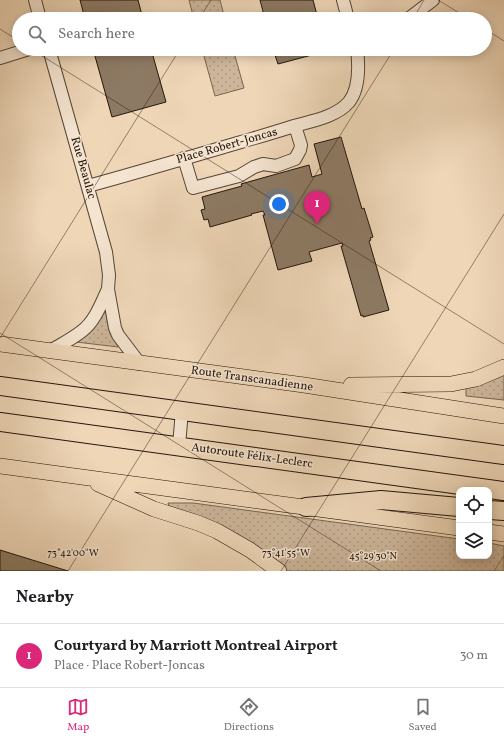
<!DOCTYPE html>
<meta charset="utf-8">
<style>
:root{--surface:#fff;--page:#f6f6f6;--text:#202124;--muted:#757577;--line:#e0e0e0;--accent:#db2777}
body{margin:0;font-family:Vollkorn,serif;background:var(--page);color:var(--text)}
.controls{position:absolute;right:12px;bottom:12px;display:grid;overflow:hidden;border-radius:8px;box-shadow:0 2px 10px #0003}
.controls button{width:36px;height:36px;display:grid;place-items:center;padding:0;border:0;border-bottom:1px solid var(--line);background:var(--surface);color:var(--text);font:20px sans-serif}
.you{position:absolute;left:279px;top:204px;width:14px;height:14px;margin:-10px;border:3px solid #fff;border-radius:50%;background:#1a73e8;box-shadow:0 0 0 6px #1a73e833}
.badge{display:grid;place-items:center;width:26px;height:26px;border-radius:50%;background:var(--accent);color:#fff;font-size:13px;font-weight:700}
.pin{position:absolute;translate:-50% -33px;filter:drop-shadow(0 1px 2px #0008)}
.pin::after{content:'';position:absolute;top:21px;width:14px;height:12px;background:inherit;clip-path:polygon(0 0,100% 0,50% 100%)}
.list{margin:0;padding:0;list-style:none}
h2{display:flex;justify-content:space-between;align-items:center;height:52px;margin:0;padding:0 16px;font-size:17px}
h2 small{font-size:13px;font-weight:400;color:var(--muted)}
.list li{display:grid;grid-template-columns:26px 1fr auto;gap:12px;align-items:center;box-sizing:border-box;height:64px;padding:0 16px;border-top:1px solid var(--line)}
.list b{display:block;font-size:15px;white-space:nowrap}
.list p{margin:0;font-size:13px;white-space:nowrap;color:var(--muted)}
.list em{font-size:13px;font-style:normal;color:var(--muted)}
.icon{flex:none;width:22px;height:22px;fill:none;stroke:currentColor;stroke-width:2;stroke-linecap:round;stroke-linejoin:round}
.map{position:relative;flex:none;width:504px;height:571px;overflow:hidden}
.search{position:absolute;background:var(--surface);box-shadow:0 2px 10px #0003;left:12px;right:12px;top:12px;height:44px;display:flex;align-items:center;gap:10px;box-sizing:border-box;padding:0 14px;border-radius:22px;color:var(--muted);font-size:15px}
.sheet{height:116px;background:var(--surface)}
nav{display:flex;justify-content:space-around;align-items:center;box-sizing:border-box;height:56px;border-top:1px solid var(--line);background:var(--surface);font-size:11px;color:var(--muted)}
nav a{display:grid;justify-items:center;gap:2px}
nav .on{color:var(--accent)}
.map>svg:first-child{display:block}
.grass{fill:url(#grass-dots);stroke:#786652}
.building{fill:#8d7a64;stroke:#24160b}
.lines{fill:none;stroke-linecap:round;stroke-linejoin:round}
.minor-casing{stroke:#564636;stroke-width:14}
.major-casing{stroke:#24160b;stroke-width:16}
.highway-casing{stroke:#24160b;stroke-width:20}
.minor{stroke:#f4e4d0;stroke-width:12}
.major{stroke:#eed6b7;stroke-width:15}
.highway{stroke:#eed6b7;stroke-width:18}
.ticks{fill:none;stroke:#24160b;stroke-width:1;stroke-opacity:0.45}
.labels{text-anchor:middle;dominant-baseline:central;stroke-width:3;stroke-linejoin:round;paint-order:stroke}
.street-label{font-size:12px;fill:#24160b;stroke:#f4e4d0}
.ticks-label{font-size:10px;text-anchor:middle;fill:#24160b;stroke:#f4e4d0;stroke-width:3;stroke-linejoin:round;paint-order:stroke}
</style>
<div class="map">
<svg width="504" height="571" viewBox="0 0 504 571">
<defs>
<pattern id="grass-dots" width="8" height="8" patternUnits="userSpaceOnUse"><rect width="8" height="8" fill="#ccb59a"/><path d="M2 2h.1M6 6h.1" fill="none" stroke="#af9b83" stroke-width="1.8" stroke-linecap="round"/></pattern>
</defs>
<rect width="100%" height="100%" fill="#eed6b7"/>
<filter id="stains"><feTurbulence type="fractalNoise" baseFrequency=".005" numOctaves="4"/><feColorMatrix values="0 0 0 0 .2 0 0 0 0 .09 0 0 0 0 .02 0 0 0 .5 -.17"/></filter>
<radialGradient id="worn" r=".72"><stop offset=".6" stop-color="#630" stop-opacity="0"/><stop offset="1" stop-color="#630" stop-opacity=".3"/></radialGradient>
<path class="grass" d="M189 0H220L225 19H194Z
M202 49H233L244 88 215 96Z
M106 312 109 330 118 347 76 342C89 336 97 325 104 313Z
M504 373V400L466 396V388Z
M168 503H193L459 539V556H489V543L504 546V571H288L264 552 169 506Z"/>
<path class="building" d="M80 0H138L143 19H85Z
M260 0H313L318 19H265Z
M93 49H151L166 102 112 117Z
M273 49H326L327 51 278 64Z
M341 137 362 209 364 208 373 237 370 238 371 240 369 241 389 310 363 317V315L361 316 341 246H343L342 243 309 252 312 261 278 270 263 215H265L263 211 251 214 252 215 210 227 208 219 204 220 201 210 205 209 202 197 242 186 241 184 309 165 312 177 322 174 314 144Z
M0 550 68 571H0Z"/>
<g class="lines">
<g class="minor-casing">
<path id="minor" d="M35 0 40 19
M343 0 348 19
M408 19 433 0
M49 49 106 252 109 275 108 289 115 328 118 335 140 364
M0 58 29 49
M184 158 193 188 239 176 254 167 263 164 276 166 295 159 300 150 301 145 295 126
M88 186C139 172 190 157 241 142 258 137 276 132 294 126 312 121 336 117 349 102 360 88 359 66 357 49
M50 351C60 345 72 339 82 331 95 321 101 304 108 289
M179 446 182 410"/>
</g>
<g class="major-casing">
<path id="major" d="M0 344 304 385 504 416
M351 385 451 384 476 379 504 367
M0 466 459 528
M98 484 154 509 198 523 217 531 250 550 279 571
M489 532 504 534"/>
</g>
<g class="highway-casing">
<path id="highway" d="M0 386 504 455
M0 422 504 491
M306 507 381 500 459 507
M489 510 504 511"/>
</g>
<use href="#minor" class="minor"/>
<use href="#major" class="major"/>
<use href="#highway" class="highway"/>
</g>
<path class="ticks" d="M438 0 469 19M199 19 211 0M413 19 424 0M0 29 19 41M485 29 504 41M31 49 504 344M0 333 381 571M0 338 180 49M68 571 394 49M281 571 504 214M494 571 504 556"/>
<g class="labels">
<g class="street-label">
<text transform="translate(227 146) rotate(-16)">Place Robert-Joncas</text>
<text transform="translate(83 168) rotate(74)">Rue Beaulac</text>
<text transform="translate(252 379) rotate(8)">Route Transcanadienne</text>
<text transform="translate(252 456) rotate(8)">Autoroute Félix-Leclerc</text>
</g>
</g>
<g class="ticks-label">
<text x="73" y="556">73°42'00"W</text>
<text x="286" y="556">73°41'55"W</text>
<text x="373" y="559">45°29'30"N</text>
</g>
<rect width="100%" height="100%" filter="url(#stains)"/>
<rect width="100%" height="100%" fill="url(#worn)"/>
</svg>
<div class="controls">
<button><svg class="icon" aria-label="locate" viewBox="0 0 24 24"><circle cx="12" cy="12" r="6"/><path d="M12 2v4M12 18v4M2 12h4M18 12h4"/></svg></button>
<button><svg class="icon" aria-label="layers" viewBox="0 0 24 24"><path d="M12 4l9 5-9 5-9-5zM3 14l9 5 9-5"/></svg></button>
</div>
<div class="you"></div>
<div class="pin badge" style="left:317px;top:224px">1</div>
<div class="search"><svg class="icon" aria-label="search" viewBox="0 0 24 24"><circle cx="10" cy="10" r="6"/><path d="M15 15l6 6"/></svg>Search here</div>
</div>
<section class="sheet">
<h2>Nearby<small></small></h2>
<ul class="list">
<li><span class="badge">1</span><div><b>Courtyard by Marriott Montreal Airport</b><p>Place · Place Robert-Joncas</p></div><em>30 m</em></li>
</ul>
</section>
<nav>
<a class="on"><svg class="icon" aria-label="map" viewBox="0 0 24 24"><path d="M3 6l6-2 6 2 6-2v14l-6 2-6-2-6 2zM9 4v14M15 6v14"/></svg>Map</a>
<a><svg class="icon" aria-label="directions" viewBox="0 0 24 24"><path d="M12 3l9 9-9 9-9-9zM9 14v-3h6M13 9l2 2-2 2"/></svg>Directions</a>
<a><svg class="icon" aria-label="saved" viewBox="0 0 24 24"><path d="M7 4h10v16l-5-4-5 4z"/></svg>Saved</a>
</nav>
